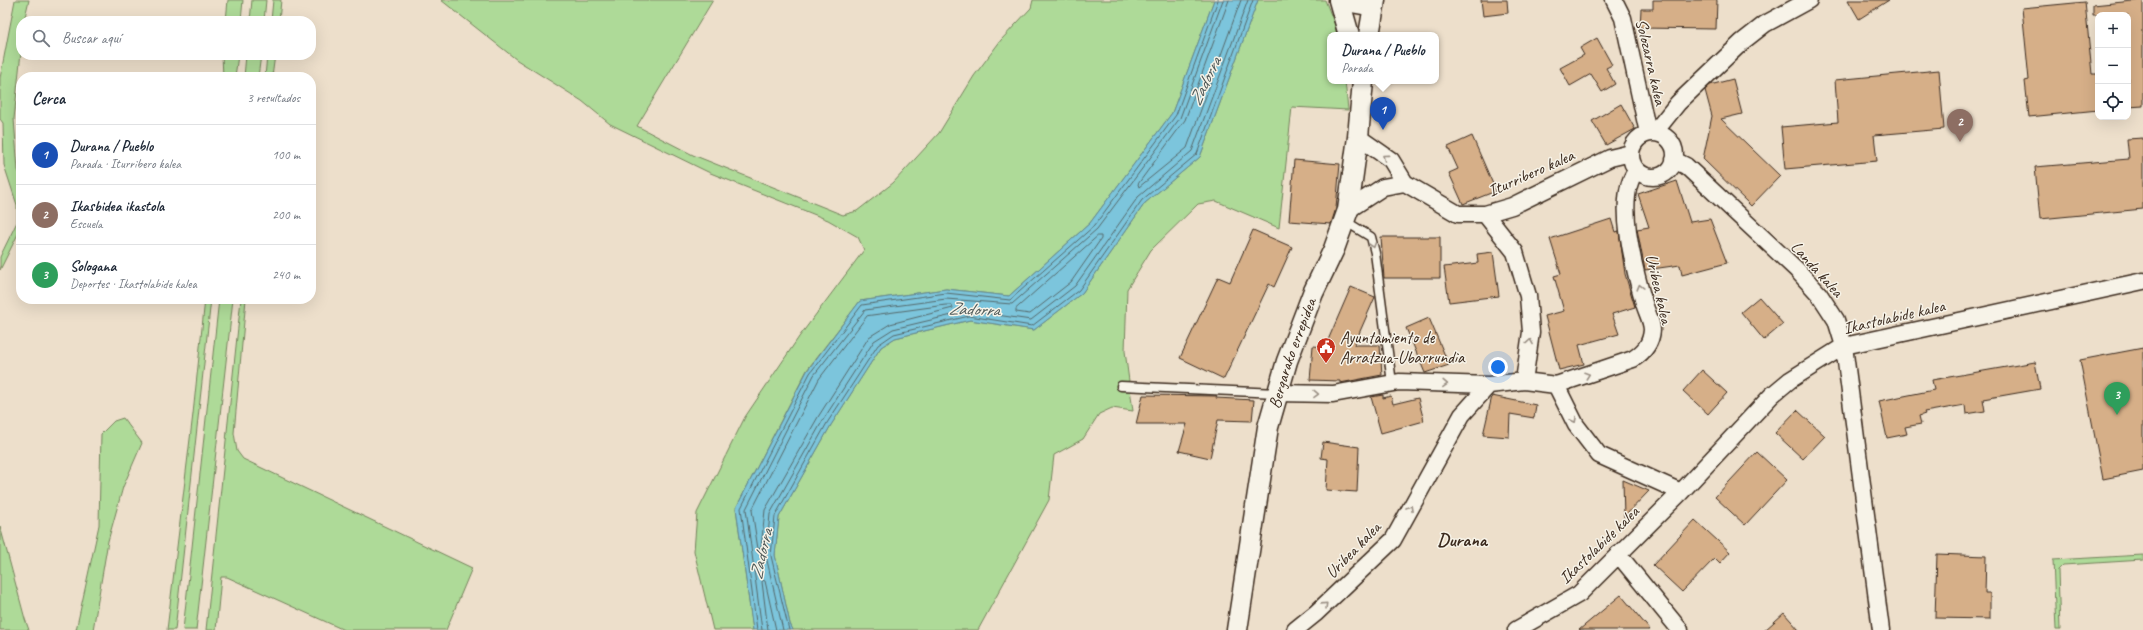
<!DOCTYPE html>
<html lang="es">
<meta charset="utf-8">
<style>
:root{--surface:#fff;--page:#f2f2f3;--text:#1f2937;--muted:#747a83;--line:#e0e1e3;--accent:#c8321e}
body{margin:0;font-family:Caveat,sans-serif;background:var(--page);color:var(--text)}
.controls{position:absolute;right:12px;top:12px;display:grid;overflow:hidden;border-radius:8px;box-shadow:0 4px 16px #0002}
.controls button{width:36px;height:36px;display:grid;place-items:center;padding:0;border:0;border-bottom:1px solid var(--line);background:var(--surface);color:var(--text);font:20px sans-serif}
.you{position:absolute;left:1498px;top:367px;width:14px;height:14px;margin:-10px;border:3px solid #fff;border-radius:50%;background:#1a73e8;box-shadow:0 0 0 6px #1a73e833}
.badge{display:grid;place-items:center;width:26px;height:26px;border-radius:50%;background:var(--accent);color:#fff;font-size:13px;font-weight:700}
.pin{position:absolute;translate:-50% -33px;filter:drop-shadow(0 1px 2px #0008)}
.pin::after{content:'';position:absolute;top:21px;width:14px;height:12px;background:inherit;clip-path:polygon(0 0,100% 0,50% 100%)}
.popup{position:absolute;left:1327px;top:32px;width:112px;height:52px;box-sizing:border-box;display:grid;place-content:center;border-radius:8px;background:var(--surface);filter:drop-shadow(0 1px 3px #0005);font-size:13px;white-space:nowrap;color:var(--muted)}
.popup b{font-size:15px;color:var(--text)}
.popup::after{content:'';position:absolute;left:50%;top:100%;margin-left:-8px;border:8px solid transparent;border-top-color:var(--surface)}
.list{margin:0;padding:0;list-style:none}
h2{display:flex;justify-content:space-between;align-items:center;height:52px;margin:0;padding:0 16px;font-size:17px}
h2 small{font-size:13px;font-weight:400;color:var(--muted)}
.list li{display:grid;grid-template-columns:26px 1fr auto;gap:12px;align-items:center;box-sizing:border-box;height:60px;padding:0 16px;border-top:1px solid var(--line)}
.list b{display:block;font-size:15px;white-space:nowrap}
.list p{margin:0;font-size:13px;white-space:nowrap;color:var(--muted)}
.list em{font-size:13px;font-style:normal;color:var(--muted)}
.icon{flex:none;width:22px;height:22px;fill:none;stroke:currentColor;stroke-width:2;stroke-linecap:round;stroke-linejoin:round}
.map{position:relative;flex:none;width:2143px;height:630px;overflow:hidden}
.search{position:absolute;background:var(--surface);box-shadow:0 4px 16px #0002;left:16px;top:16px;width:300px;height:44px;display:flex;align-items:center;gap:10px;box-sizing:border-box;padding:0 14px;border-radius:16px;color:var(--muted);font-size:15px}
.panel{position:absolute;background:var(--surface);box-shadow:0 4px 16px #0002;left:16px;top:72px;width:300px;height:232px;border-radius:16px}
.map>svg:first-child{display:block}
.green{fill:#aeda98;stroke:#74825b}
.water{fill:#7cc5dc;stroke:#628790}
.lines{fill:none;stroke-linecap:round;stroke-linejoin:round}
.shore{stroke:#55686a;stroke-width:1}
.building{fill:#d6af88;stroke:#3b2a1e}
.service-casing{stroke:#3b2a1e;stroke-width:11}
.minor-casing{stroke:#3b2a1e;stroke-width:19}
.tertiary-casing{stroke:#3b2a1e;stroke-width:23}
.service{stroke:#f7f3e8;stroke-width:8}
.minor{stroke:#f7f3e8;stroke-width:16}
.tertiary{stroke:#f7f3e8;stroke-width:20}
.oneway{stroke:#998e83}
.labels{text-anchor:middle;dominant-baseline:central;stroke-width:3;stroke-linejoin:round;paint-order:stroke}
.street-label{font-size:17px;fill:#3b2a1e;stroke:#f7f3e8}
.poi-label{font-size:17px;fill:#3b2a1e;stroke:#f7f3e8;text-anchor:start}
.water-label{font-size:18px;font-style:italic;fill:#4e5857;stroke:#f7f3e8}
.quarter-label{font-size:19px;font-weight:bold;fill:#3b2a1e;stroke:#f7f3e8}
</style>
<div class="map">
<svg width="2143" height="630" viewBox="0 0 2143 630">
<rect width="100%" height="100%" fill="#eddfcb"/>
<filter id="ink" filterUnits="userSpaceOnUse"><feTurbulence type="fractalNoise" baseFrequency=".025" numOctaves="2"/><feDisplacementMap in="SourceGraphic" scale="8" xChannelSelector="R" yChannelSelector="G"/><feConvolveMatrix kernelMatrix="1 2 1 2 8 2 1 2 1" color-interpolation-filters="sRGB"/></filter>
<g filter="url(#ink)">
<path class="green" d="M15 0H29L24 21H21V52L14 119 18 170 21 177V228L0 270V257L17 222V205L4 165 3 123 0 119V78Z
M228 0H243L241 21H226Z
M252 0H266L264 21H250Z
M273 0H281L279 21H271Z
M441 0H713L637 126 693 155 843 215 857 211 893 183 939 133 974 76 1001 40 1031 8 1033 0H1214L1172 113 1090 223 1009 296 946 289 860 301 807 370 736 508 753 630H713L694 551 697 513 745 417 799 337 864 250 858 237 828 220 708 172 610 124 582 101 517 60Z
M1258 0H1325L1335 25 1337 35H1330V81H1345L1348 110 1292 107 1279 228 1216 201 1198 204 1151 250 1127 289 1125 351 1133 411 1112 408 1099 414 1083 439 1054 455 1049 500 978 630H793L790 624 775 555 779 517 831 425 881 347 895 338 970 320 1034 330 1082 293 1145 203 1200 157Z
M222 55H238L235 77H223Z
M246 55H261L258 77H244Z
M267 55H275L272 77H265Z
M205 299H211L175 630H167L193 414Z
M219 299H233L196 630H183Z
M241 299H246L234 433 237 451 243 459 472 568 446 630H344L227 577H221L216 630H206Z
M123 418 142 443 123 487 108 541 93 630H76L99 525 101 434 114 421Z
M0 526 25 619 29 630H0Z
M2143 555V560L2063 565 2058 570 2060 630H2056L2053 560Z"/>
<path class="water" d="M1214 0H1258L1200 157 1145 203 1082 293 1034 330 970 320 895 338 881 347 831 425 779 517 775 555 790 624 793 630H753L736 508 807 371 860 301 946 289 1009 296 1090 223 1172 113Z"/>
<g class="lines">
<path class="shore" d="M1229 0 1185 120 1138 184 1139 187 1187 148 1241 0
M1098 236H1101V239L1071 282 1030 314 1016 312V309Z
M946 305H952L953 308 890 324 869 337 818 417 765 510 761 548 758 549 752 510 819 379 867 316Z
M757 630 741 508 810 373 862 305 946 293 1010 300 1094 226 1176 115 1218 0
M762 630 746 509 814 375 865 310 946 299 1012 304 1097 229 1180 118 1223 0
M768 630 762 582 763 580 765 581 776 630
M783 630 766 556 770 514 823 420 874 341 893 329 969 311 1031 320 1075 286 1138 197 1192 151 1248 0
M789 630 771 556 775 516 827 423 878 345 894 334 969 316 1032 326 1079 290 1142 200 1197 154 1253 0"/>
</g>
<path class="building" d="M1481 0H1507L1508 13 1483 16Z
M1653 0H1717L1716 29 1640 28 1641 9H1653Z
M1848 0H1889L1859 19Z
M2143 0V106L2128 107V15H2093V5Z
M2085 2 2092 74H2098V110L2029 117 2025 81 2029 80 2022 8Z
M1597 38 1612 65 1606 68 1615 84 1602 92 1591 74 1570 86 1560 68 1584 55 1580 48Z
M1939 70 1944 129 1874 135 1877 161 1785 169 1781 127 1838 122 1835 80Z
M1733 79 1742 114 1721 119 1780 176 1751 206 1703 159 1712 116 1705 90 1710 85Z
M1621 104 1635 129 1606 145 1592 121Z
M1472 136 1496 191 1463 204 1449 173 1458 169 1448 147Z
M2143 138V209L2040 219 2035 167 2129 159 2127 139Z
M1294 160 1340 164 1336 208 1331 224 1289 221Z
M1677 181 1690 222 1710 219 1727 263 1682 275 1680 265 1645 270 1637 229 1649 227 1638 194Z
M1611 219 1615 232 1619 231 1625 274 1635 307 1612 314 1619 334 1579 345 1584 364 1559 370 1545 316 1564 311 1554 276 1561 274 1550 239Z
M1253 230 1292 247 1274 287 1269 284 1224 379 1180 358 1218 277 1230 282Z
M1381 237H1440V278H1384Z
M1493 252 1499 296 1449 302 1444 267 1478 263 1477 254Z
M1351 287 1375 297 1354 345H1380L1382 375 1340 383V381L1310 380 1313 346 1325 347Z
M1759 297 1783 324 1764 340 1741 312Z
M1429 318 1449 365 1425 373 1406 328Z
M2143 348V471L2103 479 2080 360Z
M2035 362 2040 389 1983 399 1985 411 1966 414 1965 405 1924 412 1925 414 1919 416 1921 424 1905 427 1907 434 1887 438 1879 401 1934 390 1932 380Z
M1702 370 1727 393 1708 414 1683 391Z
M1143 395 1217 396 1216 398 1254 400 1252 421 1218 420 1210 458 1179 451 1187 424H1136Z
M1383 395V398L1391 396 1393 404 1418 398 1424 421 1381 433 1371 397Z
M1492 396 1536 405 1534 418 1510 414 1509 437 1483 435Z
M1797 410 1825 436 1803 459 1775 433Z
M1323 442 1359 447 1357 492 1326 490 1328 459 1321 458Z
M1757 452 1787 480 1745 525 1715 497Z
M1623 480 1649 491 1624 517Z
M1695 520 1730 552 1720 563 1715 558 1682 592 1653 565Z
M1937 554 1986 556 1985 593H1990V619L1935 618Z
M1621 595 1650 630H1579Z
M1784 613 1799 630H1765Z"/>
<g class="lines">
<g class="service-casing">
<path id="service" d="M1345 221 1371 237 1375 253 1392 383
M1121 386 1277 393"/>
</g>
<g class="minor-casing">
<path id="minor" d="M1614 0 1623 18 1648 133
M1654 133 1678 103 1742 42 1765 24 1809 0
M1631 155a22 22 0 1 1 44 0a22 22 0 1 1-44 0Z
M1358 137 1391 160 1405 183 1458 214H1485L1512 206 1610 158 1631 153
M1674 160 1686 166 1797 270 1819 294 1836 320 1844 346 1881 630
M1348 210 1383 187 1405 183
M1485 214 1515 252 1528 296 1531 332 1524 381
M1556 385 1576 425 1599 455 1681 492
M1277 393 1333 394 1399 382 1489 385 1524 381 1556 385 1633 359C1644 352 1651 344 1652 330 1652 321 1646 311 1644 303 1635 272 1614 196 1637 170
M1618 554 1680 630
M1295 630 1316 613 1393 540 1462 415 1489 385
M1516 630 1579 594 1681 492 1772 395 1790 380 1844 346 2143 281"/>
</g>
<g class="tertiary-casing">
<g id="tertiary">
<path d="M1339 0 1349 35"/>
<path d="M1340 0 1374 6"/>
<path d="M1369 35 1375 0"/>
<path id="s1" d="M1237 630 1268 427 1287 361 1313 293 1334 249 1348 210 1358 137 1363 81"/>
</g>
</g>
<use href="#service" class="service"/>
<use href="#minor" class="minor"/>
<use href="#tertiary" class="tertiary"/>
</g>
<defs><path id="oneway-chevron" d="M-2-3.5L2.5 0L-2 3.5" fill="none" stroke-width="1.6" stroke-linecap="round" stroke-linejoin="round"/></defs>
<g class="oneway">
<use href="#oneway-chevron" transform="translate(1385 157) rotate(-144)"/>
<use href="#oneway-chevron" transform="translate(1373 245) rotate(73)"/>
<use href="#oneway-chevron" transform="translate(1640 287) rotate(-105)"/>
<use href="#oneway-chevron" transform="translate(1530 342) rotate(-81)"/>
<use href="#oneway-chevron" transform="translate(1587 375) rotate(-19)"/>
<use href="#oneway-chevron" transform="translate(1445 384) rotate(2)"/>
<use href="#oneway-chevron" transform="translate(1316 394) rotate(1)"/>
<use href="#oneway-chevron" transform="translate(1574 420) rotate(63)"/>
<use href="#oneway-chevron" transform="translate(1410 508) rotate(-61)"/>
<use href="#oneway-chevron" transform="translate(1325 605) rotate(-44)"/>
</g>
</g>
<defs>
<g id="civic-pin" transform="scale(1)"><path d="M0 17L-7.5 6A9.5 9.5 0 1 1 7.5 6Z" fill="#c8321e" stroke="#f7f3e8"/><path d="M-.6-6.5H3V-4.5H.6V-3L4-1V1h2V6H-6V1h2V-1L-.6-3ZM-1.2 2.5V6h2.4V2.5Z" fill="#fff"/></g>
</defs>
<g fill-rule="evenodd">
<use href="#civic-pin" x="1326" y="347"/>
</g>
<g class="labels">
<g class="street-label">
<text transform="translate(1651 62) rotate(77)">Solozarra kalea</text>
<text transform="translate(1531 173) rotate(-24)">Iturribero kalea</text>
<text transform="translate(1817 269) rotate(48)">Landa kalea</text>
<text transform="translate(1659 289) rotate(77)">Uribea kalea</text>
<text transform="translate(1894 317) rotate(-13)">Ikastolabide kalea</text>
<text stroke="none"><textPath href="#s1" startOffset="283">Bergarako errepidea</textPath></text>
<text transform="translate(1599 545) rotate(-44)">Ikastolabide kalea</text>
<text transform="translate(1353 550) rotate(-46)">Uribea kalea</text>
</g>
<g class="poi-label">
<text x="1340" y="337">Ayuntamiento de<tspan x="1340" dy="20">Arratzua-Ubarrundia</tspan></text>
</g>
<g class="water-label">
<text transform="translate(1205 81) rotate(-64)">Zadorra</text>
<text transform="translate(974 309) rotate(2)">Zadorra</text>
<text transform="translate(761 554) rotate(-77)">Zadorra</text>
</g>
<g class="quarter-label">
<text x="1462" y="540">Durana</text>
</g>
</g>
</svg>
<div class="controls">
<button>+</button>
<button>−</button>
<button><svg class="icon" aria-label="locate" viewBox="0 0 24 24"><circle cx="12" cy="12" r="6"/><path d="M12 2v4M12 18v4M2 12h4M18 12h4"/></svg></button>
</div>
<div class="you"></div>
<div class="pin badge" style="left:1383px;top:130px;background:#1a4fb4">1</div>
<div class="popup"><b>Durana / Pueblo</b>Parada</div>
<div class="pin badge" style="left:1960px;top:142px;background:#8d6e63">2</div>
<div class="pin badge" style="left:2117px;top:415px;background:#2e9e5b">3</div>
<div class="search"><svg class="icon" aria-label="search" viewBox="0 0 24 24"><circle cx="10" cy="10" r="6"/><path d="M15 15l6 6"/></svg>Buscar aquí</div>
<section class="panel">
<h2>Cerca<small>3 resultados</small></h2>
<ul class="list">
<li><span class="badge" style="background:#1a4fb4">1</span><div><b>Durana / Pueblo</b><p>Parada · Iturribero kalea</p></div><em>100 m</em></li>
<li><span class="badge" style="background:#8d6e63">2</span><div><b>Ikasbidea ikastola</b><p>Escuela</p></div><em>200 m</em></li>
<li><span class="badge" style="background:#2e9e5b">3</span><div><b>Sologana</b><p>Deportes · Ikastolabide kalea</p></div><em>240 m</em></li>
</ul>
</section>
</div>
